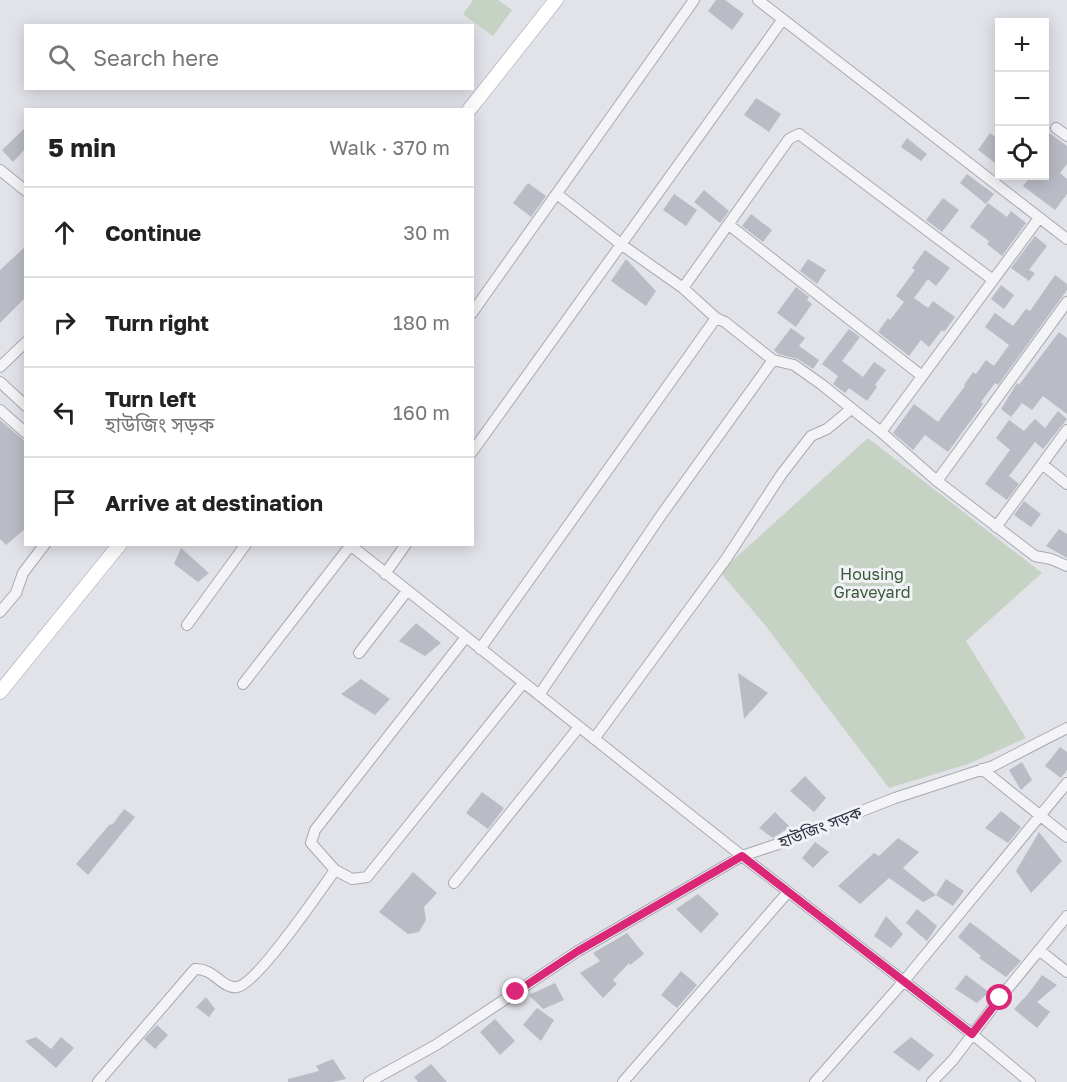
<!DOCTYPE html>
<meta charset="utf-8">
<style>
:root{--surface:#fff;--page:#f2f2f2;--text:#222;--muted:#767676;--line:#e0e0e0}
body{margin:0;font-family:"Golos Text","Noto Sans Bengali",sans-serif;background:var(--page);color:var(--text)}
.controls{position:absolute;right:18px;top:18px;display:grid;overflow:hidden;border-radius:0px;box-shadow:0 3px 15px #0003}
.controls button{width:54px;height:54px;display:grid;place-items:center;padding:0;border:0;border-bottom:2px solid var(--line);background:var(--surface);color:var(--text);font:30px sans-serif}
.stop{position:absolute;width:18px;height:18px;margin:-14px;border:4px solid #db2777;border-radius:50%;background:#fff}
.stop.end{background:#db2777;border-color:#fff;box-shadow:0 2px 6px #0008}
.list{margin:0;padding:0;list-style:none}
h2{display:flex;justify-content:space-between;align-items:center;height:78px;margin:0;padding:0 24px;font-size:26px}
h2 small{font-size:20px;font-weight:400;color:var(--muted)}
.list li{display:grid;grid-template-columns:39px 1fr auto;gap:18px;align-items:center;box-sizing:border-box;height:90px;padding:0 24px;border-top:2px solid var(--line)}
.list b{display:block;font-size:22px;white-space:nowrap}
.list p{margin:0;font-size:20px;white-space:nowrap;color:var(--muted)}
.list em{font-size:20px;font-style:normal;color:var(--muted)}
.icon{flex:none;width:33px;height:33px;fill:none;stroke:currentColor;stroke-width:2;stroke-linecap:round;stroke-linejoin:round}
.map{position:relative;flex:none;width:1067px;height:1082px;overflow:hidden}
.search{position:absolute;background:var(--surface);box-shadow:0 3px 15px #0003;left:24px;top:24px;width:450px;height:66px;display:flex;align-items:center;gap:15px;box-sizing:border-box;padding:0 21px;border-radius:0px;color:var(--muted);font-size:22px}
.panel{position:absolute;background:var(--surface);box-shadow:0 3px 15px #0003;left:24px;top:108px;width:450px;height:438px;border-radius:0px}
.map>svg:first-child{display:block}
.green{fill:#c5d2c4}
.building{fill:#b9bcc5}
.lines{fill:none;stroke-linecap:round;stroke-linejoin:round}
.minor-casing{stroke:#a7a9b3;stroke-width:12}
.major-casing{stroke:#a2a6b3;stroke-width:15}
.minor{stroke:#f4f4f7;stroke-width:10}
.major{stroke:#fff;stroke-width:14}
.route{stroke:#db2777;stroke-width:8}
.labels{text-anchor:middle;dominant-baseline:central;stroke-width:6;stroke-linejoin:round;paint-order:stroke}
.park-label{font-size:16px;fill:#3a593a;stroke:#f1f2f6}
.street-label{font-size:16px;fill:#2b2f3f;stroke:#f1f2f6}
</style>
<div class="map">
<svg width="1067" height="1082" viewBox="0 0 1067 1082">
<rect width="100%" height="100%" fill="#e2e3e9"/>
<path class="green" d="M473 0H498L512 10 493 36 463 14Z
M868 438 1042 573 966 641 1026 738 968 764 889 788 765 625 720 572Z"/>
<path class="building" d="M716 0H725L744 14 732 30 708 11Z
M756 98 781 114 769 132 744 115Z
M26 127V148L13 162 2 150Z
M1044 129 1067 146V164L1060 173 1067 179V194L1055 210 1023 186 1031 176H1044Z
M990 133 999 140V166L978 150Z
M907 138 927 154 921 161 901 147Z
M967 174 994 194 986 204 960 183Z
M528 183 546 196 531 217 513 203Z
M704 190 729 211 720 223 694 202Z
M674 194 697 210 686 226 663 210Z
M943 198 959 210 942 232 926 220Z
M988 203 1007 217 1011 211 1026 223 1002 256 987 244 989 241 970 227Z
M751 214 772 230 763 242 742 226Z
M1035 236 1047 246 1029 270 1035 273 1029 281 1011 268Z
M26 246V297L0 323V270Z
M925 250 950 268 936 286 928 279 914 298 928 308 933 301 955 317 944 332 942 330 929 347 921 340 909 356 878 332 888 318 890 320 904 302 896 296 915 270 912 268Z
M626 259 656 291 646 306 611 281Z
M808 259 826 270 817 284 800 271Z
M1055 275 1067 284V290L998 385 995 383 981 402 983 404 948 452 925 435 913 450 893 433 914 404 938 422 965 386 964 385 973 372 976 374 986 360 994 366 1009 345 985 327 995 313 1013 326 1026 309 1030 311Z
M1001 285 1014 295 1004 309 991 299Z
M796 287 809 297 807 300 812 304 796 327 777 313Z
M791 328 805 338 799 346 819 360 813 369 798 359 778 354 774 350Z
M849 329 860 337 842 361 863 377 874 362 886 370 875 385 877 387 867 401 849 388 845 393 833 384 838 376 822 364Z
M1059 332 1067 338V414L1043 396 1032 410 1022 403 1011 417 1001 409 1017 383 1019 385Z
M1058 411 1067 419 1043 449 1035 442 1009 476 1019 484 1007 500 985 484 1010 450 996 438 1009 420 1024 431 1035 419 1045 428Z
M0 420 26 442V528L6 545 0 539Z
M1024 501 1041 514 1031 527 1014 515Z
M1059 529 1067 534V558L1046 546Z
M181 548 209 573 198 582 174 564Z
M416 623 441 643 425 656 399 641Z
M738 673 768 693 744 719Z
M361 679 390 699 375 715 341 694Z
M1060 747 1067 752V770L1061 778 1045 766Z
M1022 762 1032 780 1021 790 1009 770Z
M805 776 826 798 814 812 790 791Z
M482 792 504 808 488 829 466 813Z
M124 809 135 817 88 875 76 864 110 824 112 825Z
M1001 811 1021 827 1008 843 985 828Z
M775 812 790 827 773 838 759 828Z
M1039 832 1062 861 1031 893 1016 871Z
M898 838 919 852 903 868 936 895 923 902 889 878 860 904 838 886 874 853 879 856Z
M815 842 829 852 813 868 802 858Z
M413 872 437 893 424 907 426 920 419 932 408 934 379 912Z
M946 879 964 891 953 906 936 895Z
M698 894 719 914 701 933 676 909Z
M917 909 937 926 927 941 906 923Z
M886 916 903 934 891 948 874 936Z
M970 922 1021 961 1006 977 979 958 981 956 958 937Z
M627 933 644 954 630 965 629 963 613 980 617 984 603 998 580 973 600 961 593 953Z
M681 971 697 985 677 1008 661 995Z
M966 975 989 992 977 1003 955 989Z
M1042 975 1057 985 1037 1002 1050 1012 1037 1028 1014 1009 1028 994Z
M555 983 564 1000 543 1009 529 995Z
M206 997 215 1009 209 1017 196 1007Z
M537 1008 554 1020 541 1041 523 1025Z
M495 1019 515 1041 500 1055 480 1032Z
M157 1025 168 1035 155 1049 144 1039Z
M36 1037 51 1049 61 1037 74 1048 56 1068 25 1041Z
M911 1037 934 1055 919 1071 893 1052Z
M333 1059 346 1079 332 1082H288V1079L319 1071 316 1066Z
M431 1064 447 1082H418L414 1077Z"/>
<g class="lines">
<g class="minor-casing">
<path id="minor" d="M758 0 1067 239
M1056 128 1067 136
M0 170 26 191
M557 194 622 245 683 288 716 318 725 322 773 360 794 365 821 384 881 432 937 481 1035 556 1051 559 1067 566
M729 225 922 376
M683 288 789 139 799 134 993 280
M472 313 694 0
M0 367 26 342
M0 382 26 406
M0 410 26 433
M881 432 1039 218
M472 452 783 19
M1042 464 1067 484
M937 481 1067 302
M996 527 1067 430
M349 544 742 856 972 1034 1030 1082
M385 574 406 544
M0 612 16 593 23 573 45 544
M187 625 246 544
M466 637 315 830 311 843 335 870 352 879 367 877 523 683
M480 649 716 318
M359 653 407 591
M243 684 350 546
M539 695 662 514 773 360
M594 739 726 559 781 475 811 436 827 429 851 409
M982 769 1067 837
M454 883 579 727
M1039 950 1067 972
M98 1082 195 969C214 968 222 989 237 987 256 985 320 891 335 870
M369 1082 436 1045 578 951 742 856 778 844 895 798 993 766 1067 728
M623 1082 788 892
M815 1082 904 981 1067 783
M932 1082 953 1060 1000 998 1067 916"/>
</g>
<g class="major-casing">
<path id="major" d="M469 110 556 0
M0 692 120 544"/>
</g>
<use href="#minor" class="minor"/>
<use href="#major" class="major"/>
</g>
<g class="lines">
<path class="route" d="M516 992 578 951 742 856 972 1034 1000 998"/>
</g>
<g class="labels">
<g class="park-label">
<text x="872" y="574">Housing<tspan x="872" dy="18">Graveyard</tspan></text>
</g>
<g class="street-label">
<text transform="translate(820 827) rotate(-21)">হাউজিং সড়ক</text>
</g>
</g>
</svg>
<div class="controls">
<button>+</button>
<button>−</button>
<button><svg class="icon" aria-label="locate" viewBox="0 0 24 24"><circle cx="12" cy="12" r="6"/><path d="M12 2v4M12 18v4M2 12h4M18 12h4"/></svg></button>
</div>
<div class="stop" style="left:1000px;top:998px"></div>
<div class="stop end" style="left:516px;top:992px"></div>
<div class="search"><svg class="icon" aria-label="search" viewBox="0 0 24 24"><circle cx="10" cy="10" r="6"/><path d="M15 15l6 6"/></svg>Search here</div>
<section class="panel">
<h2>5 min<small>Walk · 370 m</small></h2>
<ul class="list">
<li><svg class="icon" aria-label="ahead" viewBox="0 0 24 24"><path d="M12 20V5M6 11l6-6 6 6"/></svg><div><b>Continue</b></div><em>30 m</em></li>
<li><svg class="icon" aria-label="right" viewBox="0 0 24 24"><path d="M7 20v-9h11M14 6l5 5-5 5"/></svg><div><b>Turn right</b></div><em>180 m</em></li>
<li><svg class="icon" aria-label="left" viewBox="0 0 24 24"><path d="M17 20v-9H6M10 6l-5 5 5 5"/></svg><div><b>Turn left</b><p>হাউজিং সড়ক</p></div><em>160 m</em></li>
<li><svg class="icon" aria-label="arrive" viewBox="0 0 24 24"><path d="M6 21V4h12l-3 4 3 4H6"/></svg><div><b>Arrive at destination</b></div></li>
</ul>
</section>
</div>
